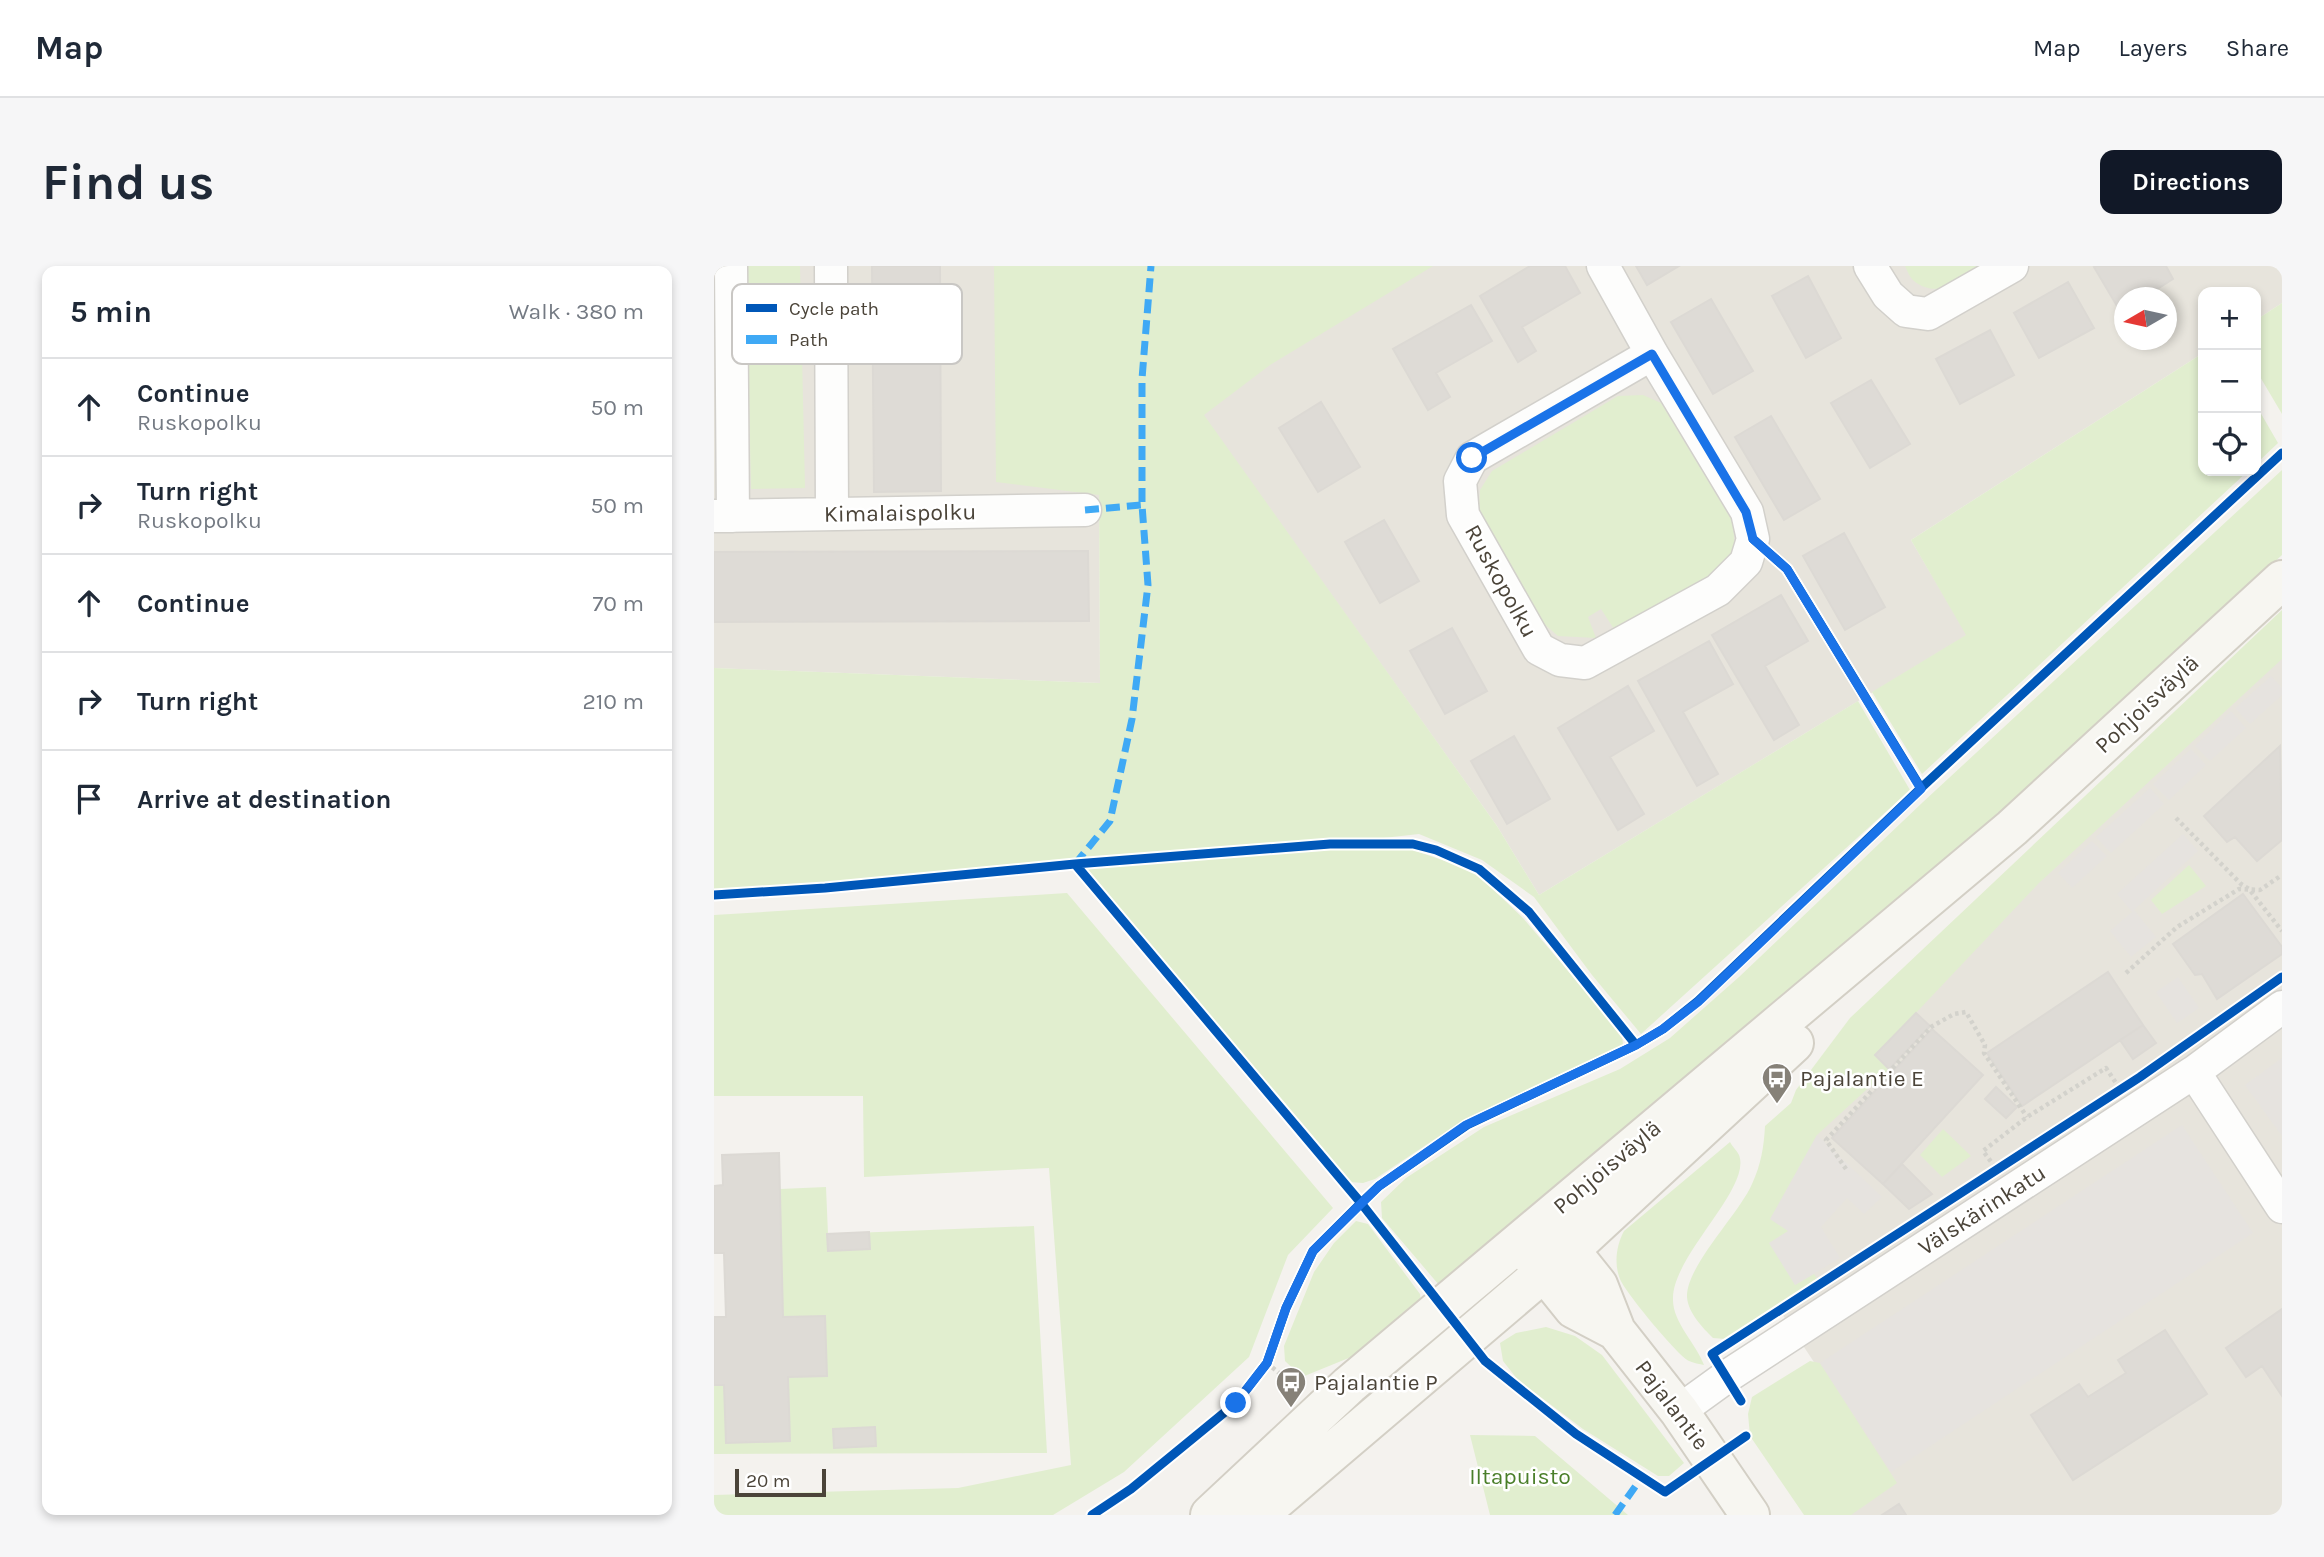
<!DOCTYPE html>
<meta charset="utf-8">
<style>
:root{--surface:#fff;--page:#f6f6f7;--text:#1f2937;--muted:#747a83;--line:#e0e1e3;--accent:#111827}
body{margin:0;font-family:Karla,sans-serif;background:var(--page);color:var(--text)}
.controls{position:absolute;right:21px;top:21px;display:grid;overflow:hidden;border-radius:14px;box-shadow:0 4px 10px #0003}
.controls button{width:63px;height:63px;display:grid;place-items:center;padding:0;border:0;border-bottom:2px solid var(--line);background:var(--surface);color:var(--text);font:35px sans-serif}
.compass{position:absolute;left:1400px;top:21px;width:63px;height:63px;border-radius:50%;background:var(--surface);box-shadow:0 4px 10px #0003;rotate:261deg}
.scale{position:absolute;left:21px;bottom:18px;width:91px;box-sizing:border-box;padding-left:7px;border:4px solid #4b4439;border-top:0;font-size:19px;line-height:24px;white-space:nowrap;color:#4b4439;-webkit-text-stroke:5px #fff;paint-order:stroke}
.stop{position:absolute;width:21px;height:21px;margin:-16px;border:5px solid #1a73e8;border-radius:50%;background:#fff}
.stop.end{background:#1a73e8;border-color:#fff;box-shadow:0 2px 7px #0008}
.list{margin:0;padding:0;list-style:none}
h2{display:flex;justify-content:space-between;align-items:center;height:91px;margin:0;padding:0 28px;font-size:30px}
h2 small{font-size:23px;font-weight:400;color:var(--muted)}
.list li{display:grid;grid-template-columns:46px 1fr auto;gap:21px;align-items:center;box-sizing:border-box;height:98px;padding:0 28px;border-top:2px solid var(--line)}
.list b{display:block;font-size:26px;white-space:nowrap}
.list p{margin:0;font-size:23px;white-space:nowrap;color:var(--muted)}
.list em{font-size:23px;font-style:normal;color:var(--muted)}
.icon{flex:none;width:38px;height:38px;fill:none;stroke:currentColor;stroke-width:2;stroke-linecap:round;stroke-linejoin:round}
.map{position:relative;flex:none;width:1568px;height:1249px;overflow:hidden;border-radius:14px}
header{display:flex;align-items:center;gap:42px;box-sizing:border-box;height:98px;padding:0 35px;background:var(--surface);border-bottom:2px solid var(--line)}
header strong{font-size:33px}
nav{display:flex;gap:38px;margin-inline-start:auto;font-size:24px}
.intro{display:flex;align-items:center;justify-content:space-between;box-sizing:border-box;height:168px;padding:0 42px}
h1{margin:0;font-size:49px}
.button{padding:18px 32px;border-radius:14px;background:var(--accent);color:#fff;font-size:24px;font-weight:700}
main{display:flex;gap:42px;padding:0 42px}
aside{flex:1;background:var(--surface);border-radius:14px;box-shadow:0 4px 10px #0003}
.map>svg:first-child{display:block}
.residential{fill:#e7e4dc;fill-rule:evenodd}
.green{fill:#e1eecf}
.parking{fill:#e6e3df}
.building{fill:#dedbd6;stroke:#dcd9d4;stroke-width:2}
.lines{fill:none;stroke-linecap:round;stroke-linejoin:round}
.street-casing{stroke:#d2d0cb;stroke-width:35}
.secondary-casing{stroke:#d3cfc5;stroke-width:42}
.path{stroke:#d3d2cc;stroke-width:4.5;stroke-dasharray:3.5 3.5;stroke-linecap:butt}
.street{stroke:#fdfdfc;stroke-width:32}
.secondary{stroke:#f7f6f1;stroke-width:38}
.quiet{stroke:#3fa9f5;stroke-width:7;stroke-dasharray:14 7;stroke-linecap:butt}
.cycleway-casing{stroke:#fff;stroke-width:13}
.cycleway{stroke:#0057b8;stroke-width:9}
.route{stroke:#1a73e8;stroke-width:9}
.labels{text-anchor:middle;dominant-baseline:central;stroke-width:5;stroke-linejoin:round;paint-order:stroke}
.street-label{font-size:23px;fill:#4b4439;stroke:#fff}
.poi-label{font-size:23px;fill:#4b4439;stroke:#fff;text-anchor:start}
.park-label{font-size:23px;fill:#4a7f2a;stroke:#fff}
.key{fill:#fff;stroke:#c9c7c4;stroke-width:2}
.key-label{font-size:19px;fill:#4b4439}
</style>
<header>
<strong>Map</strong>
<nav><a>Map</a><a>Layers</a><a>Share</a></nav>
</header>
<div class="intro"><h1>Find us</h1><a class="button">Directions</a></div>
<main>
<aside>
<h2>5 min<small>Walk · 380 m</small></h2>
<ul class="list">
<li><svg class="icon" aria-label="ahead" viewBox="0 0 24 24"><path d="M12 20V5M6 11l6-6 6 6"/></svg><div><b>Continue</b><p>Ruskopolku</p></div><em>50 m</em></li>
<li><svg class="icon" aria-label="right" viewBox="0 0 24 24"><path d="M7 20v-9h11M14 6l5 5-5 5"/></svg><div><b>Turn right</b><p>Ruskopolku</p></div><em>50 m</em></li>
<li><svg class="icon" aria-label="ahead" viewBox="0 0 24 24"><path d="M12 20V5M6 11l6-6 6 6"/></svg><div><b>Continue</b></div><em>70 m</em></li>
<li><svg class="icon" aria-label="right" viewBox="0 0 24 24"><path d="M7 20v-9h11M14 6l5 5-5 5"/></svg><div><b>Turn right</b></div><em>210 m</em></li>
<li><svg class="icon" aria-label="arrive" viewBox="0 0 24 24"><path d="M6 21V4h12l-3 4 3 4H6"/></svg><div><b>Arrive at destination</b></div></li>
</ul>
</aside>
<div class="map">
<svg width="1568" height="1249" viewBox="0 0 1568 1249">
<rect width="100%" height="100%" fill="#f4f2ee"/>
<path class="residential" d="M0 0H1568V37L1542 54V26H1489V87L1197 274 1253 369 825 629 783 560 489 149 385 229 386 417 0 402ZM1410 32H1452V74H1410Z
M1568 350V1249H1126L1178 1214 1031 992 1175 725Z"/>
<path class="green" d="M32 0H86L91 222 37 223Z
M280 0H719L556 99 490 149 783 560 825 629 1144 435 1196 524 927 768 878 709 820 631 768 594 705 568 616 578 427 593 616 582 699 584 760 605 809 652 908 768 909 779 751 853 661 913 649 917 636 916 361 598 111 622 0 629V402L386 417 385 229 282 216Z
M1191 0H1278C1256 12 1224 35 1200 15 1196 12 1193 4 1191 0Z
M1568 37V148L1542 104V54Z
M1489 87V205H1534L1208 508 1158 426 1252 369 1197 274Z
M929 129 947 137 1019 256 1021 287 999 314 902 366 887 343 874 351 882 372 844 370 829 357 765 245 766 224 778 205 904 130Z
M1542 139 1564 177 1542 198Z
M1568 204V289L1268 565 725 1019 668 952 667 936 692 912 770 861 906 803 956 772 1025 711 1209 536Z
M1568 344V393L1325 617 1162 789 1175 803 1103 869 1057 953 1075 965 1081 1019 1100 1008 1104 1014 1011 1073 999 1072C989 1062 974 1047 973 1031 972 1000 1025 948 1038 918 1047 899 1050 880 1051 860L1077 837 1082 824 1136 752Z
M1475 599 1492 620 1448 648 1437 634Z
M353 627 619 942 574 989 535 1091 410 1206 339 1249H0V1229L244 1222 357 1199 335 902 150 911 149 830H0V649Z
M1229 863 1257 890 1228 911 1206 889Z
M1016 876C1018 880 1023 885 1025 889 1038 922 959 989 959 1032 958 1056 982 1077 990 1099 986 1098 979 1097 975 1095 963 1089 915 1030 908 1017 899 1001 902 980 910 965Z
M112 921 114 968 320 960 333 1187 0 1188V1119H10L12 1177 76 1174 69 1051 66 923Z
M642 955 654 958 706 1028 707 1036 647 1087 588 1111 571 1095 570 1080 600 1006 620 977Z
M832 1061 861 1070 888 1089 970 1197 955 1210H944L869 1163 804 1114 789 1095 786 1077 802 1067Z
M1096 1095 1106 1097 1183 1217 1137 1249H1090L1036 1170 1034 1148 1038 1131Z
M756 1169 821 1170 914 1249H776Z"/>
<path class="parking" d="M1557 410 1568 422V429L1536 458 1521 442Z
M1517 445 1532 462 1496 495 1481 480Z
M1477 483 1492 499 1455 534 1439 518Z
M1436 522 1450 538 1397 587 1382 571Z
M1469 568 1484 585 1420 644 1442 671 1417 691 1396 665 1418 646 1403 628Z
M1378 575 1393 590 1358 622 1344 607Z
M1464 711 1485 742 1463 757 1442 726Z
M1568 792V870L1531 819Z
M1468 859 1539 967 1177 1206 1106 1097Z
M1103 869 1168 931 1150 948 1133 932 1107 961 1126 992 1081 1019 1055 977 1074 965 1056 953Z"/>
<path class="building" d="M158 0H226L227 225 160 226Z
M816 0H851L866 27 808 61 822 85 804 96 766 30Z
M922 0H965L933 19Z
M1383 0H1452L1459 13 1429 32H1410V42L1406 45 1380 1Z
M1094 10 1127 72 1092 92 1058 30Z
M1354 16 1380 62 1325 92 1300 47Z
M997 33 1039 105 999 128 957 56Z
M757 39 778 75 722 107 736 131 714 144 679 83Z
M1276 64 1300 109 1246 138 1222 93Z
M1157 114 1196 178 1156 202 1117 137Z
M607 136 646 201 604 226 565 162Z
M1057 150 1106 233 1070 254 1021 171Z
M670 254 705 315 666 337 631 276Z
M1130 267 1171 341 1131 364 1089 290Z
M374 285 375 355 0 356V286Z
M1067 329 1094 375 1051 400 1085 459 1060 474 998 369Z
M738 362 773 425 731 448 696 385Z
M995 375 1019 418 969 446 1004 508 983 520 924 415Z
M914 420 940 465 896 491 930 548 904 564 844 462Z
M800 470 836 533 793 558 757 495Z
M1566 480 1568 574 1543 595 1521 571 1513 576 1490 550Z
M1529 628 1568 681V688L1503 733 1488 708 1481 709 1459 678Z
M1394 706 1429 759 1308 840 1273 787Z
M1202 747 1216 760 1175 803 1161 789Z
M1429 759 1442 777 1419 793 1406 774Z
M1218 763 1269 809 1169 918 1118 872Z
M1282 821 1303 841 1292 852 1271 833Z
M65 887 69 1051 111 1050 113 1110 74 1111 76 1175 12 1177 10 1119H0V1051H12L10 987H0V920L9 919 8 889Z
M1188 898 1218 928 1195 943 1169 918Z
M155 966 156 983 114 985 113 968Z
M1568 1043V1130L1548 1100 1532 1111 1512 1082Z
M1451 1064 1493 1128 1359 1214 1317 1149 1365 1118 1374 1131 1412 1107 1404 1094Z
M161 1161 162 1180 120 1182 119 1163Z
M1185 1238 1192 1249H1168Z"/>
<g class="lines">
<g class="street-casing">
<path id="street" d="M17 0 19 250
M117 0 118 248
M889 0 938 88 1033 246 1039 273 1032 296 1004 324 871 397 846 394 825 383 749 249 746 215 758 192 938 88
M1156 0 1174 29 1192 45 1214 48 1298 0
M0 250 371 244
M1480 806 1568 941
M965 1145 1012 1111 1480 806 1568 741"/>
</g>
<g class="secondary-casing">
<path id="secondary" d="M840 964 884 1019 902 1065 965 1145 1036 1249
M814 986 860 1043 902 1065
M496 1249 635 1119 1298 562 1568 314
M537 1249 561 1235 856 984 1080 777"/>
</g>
<path class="path" d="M1462 552 1527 618 1535 623 1568 665
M1412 707 1463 661 1525 623 1546 624 1568 609
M1281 901 1269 885 1313 851 1392 802 1404 820
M1132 903 1112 874 1217 761 1240 748 1252 746 1271 779 1270 787 1313 851
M553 1097 582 1121"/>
<use href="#street" class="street"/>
<use href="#secondary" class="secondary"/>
<path class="quiet" d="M371 244 428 239
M361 598 396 555 418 453 434 319 428 239V113L437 0
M901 1249 928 1211"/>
<g class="cycleway-casing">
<path id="cycleway" d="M1039 273 1073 303 1207 522
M361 598 616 578H699L722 584 765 603 815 646 922 779
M0 629 111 622 361 598 647 937 665 920 753 859 922 779 949 763 984 735 1207 522 1568 187
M1027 1135 998 1088 1426 811 1568 711
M378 1249 417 1223 522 1137 553 1097 572 1042 599 985 647 937 771 1095 862 1168 951 1226 1032 1170"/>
</g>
<use href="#cycleway" class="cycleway"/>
</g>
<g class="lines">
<path class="route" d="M522 1137 553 1097 572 1042 599 985 665 920 752 859 922 779 949 763 984 736 1207 523 1073 303 1039 273 1032 246 938 88 758 192"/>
</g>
<defs>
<g id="bus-pin" transform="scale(1.575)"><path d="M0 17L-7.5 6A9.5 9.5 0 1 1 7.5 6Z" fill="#868178" stroke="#fff"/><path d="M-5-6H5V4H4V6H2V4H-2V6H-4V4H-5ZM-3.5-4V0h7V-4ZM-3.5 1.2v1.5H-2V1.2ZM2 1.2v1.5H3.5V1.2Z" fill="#fff"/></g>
</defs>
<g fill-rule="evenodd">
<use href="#bus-pin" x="1063" y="812"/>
<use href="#bus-pin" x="577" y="1116"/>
</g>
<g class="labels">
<g class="street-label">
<text transform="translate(186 247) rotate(-1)">Kimalaispolku</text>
<text transform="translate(787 315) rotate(61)">Ruskopolku</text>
<text transform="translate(1433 438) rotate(-43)">Pohjoisväylä</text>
<text transform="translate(893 901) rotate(-40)">Pohjoisväylä</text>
<text transform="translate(1268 944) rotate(-33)">Välskärinkatu</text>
<text transform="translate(958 1139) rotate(53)">Pajalantie</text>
</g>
<g class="poi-label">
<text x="1086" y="812">Pajalantie E</text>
<text x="600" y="1116">Pajalantie P</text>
</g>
<g class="park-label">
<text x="806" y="1210">Iltapuisto</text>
</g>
</g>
<rect x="18" y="18" width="230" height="80" rx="10" class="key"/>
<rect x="32" y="38" width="31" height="8" fill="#0057b8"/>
<rect x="32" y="69" width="31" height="9" fill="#3fa9f5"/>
<g class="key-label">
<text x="75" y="49">Cycle path</text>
<text x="75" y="80">Path</text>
</g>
</svg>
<div class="controls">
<button>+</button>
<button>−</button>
<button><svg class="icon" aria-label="locate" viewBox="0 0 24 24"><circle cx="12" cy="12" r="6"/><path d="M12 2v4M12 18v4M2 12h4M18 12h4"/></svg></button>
</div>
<svg class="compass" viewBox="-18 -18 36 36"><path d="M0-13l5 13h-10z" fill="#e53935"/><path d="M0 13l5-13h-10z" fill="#747a83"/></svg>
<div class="scale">20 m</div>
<div class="stop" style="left:758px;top:192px"></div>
<div class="stop end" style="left:522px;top:1137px"></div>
</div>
</main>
